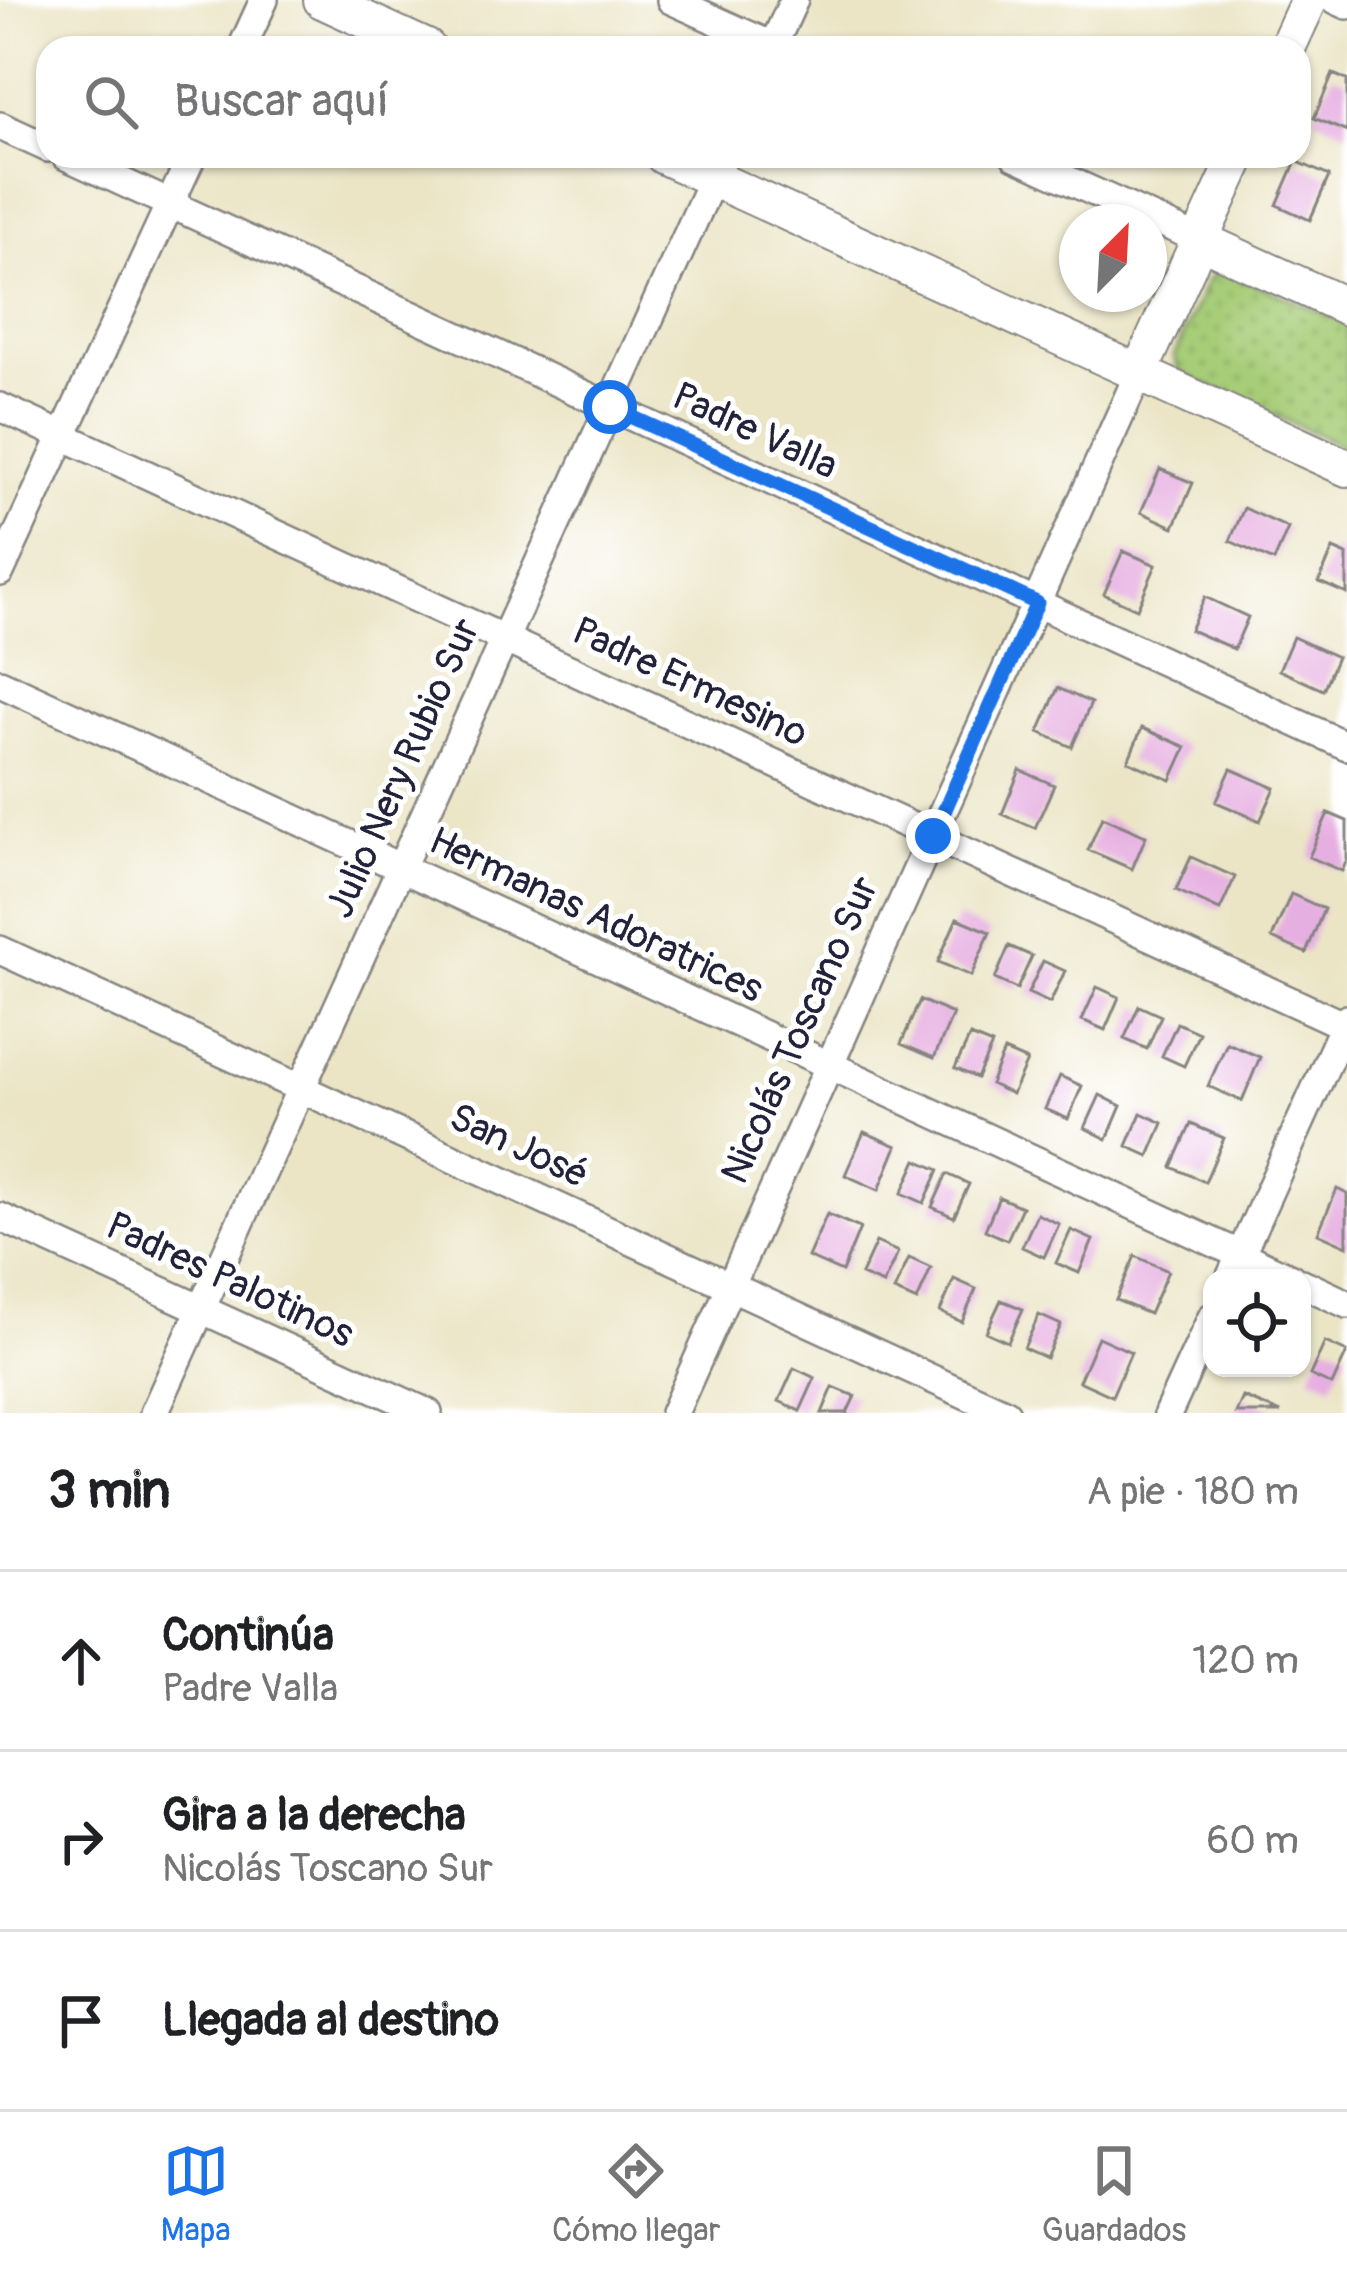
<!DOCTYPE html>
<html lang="es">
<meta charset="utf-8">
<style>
:root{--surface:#fff;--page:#f6f6f6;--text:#202124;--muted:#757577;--line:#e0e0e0;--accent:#1a73e8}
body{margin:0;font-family:Pangolin,sans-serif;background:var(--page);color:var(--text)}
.controls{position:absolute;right:36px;bottom:36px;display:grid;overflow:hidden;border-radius:24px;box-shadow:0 3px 9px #0004}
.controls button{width:108px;height:108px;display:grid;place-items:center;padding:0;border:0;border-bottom:3px solid var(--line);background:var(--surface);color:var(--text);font:60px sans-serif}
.compass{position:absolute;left:1059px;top:204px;width:108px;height:108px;border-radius:50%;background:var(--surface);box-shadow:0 3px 9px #0004;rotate:24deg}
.stop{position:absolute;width:36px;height:36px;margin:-27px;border:9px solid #1a73e8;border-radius:50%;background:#fff}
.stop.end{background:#1a73e8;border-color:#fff;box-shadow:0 3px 12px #0008}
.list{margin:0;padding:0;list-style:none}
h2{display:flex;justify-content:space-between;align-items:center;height:156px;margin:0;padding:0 48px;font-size:51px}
h2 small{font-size:39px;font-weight:400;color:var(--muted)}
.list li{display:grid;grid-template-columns:78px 1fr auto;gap:36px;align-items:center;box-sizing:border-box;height:180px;padding:0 48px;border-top:3px solid var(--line)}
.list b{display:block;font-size:45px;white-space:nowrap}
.list p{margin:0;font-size:39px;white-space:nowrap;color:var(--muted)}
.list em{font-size:39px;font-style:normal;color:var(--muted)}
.icon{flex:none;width:66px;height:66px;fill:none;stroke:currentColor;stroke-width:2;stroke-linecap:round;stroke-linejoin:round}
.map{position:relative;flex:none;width:1347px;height:1413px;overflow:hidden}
.search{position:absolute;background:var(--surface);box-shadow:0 3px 9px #0004;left:36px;right:36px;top:36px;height:132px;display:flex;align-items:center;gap:30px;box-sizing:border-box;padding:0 42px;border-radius:36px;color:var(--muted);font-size:45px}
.sheet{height:696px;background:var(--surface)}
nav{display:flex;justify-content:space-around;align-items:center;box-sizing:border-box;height:168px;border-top:3px solid var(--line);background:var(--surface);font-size:33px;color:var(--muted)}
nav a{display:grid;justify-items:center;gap:6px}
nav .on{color:var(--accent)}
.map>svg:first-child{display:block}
.grass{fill:url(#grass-dots);stroke:#64785a;stroke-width:3}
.building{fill:#e6afe1}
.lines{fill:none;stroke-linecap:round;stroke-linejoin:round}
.minor-casing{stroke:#868480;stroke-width:32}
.tertiary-casing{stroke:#868480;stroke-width:40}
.minor{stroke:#fff;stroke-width:27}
.tertiary{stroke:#fff;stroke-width:36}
.route{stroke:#1a73e8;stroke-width:15}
.labels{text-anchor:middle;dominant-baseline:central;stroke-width:10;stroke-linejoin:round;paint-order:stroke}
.street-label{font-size:39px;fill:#22223b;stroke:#fff}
</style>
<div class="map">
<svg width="1347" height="1413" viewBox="0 0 1347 1413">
<defs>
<pattern id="grass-dots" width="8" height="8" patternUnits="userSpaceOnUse" patternTransform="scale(3)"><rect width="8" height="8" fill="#a7cd78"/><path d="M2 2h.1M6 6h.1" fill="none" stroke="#8fb069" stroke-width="1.8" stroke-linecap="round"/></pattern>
</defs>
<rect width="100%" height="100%" fill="#fff"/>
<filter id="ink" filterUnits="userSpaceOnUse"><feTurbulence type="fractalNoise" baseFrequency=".00833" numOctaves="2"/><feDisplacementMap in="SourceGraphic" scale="24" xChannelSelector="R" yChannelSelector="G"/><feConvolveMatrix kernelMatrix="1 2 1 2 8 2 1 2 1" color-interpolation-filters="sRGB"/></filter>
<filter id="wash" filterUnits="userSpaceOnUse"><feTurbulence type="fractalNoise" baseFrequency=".004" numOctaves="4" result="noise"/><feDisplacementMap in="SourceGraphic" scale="48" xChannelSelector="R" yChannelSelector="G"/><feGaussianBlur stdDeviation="2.7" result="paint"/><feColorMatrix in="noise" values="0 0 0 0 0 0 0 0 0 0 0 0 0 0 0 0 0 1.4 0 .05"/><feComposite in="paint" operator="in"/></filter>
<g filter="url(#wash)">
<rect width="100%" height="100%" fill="#ebe5c6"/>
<path class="grass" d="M1220 269 1347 323V448L1179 372 1174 356 1207 281Z"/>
<g id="blocks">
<path class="building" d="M1333 74 1347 80V132L1314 118Z
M1296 161 1329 176 1310 220 1277 205Z
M1160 469 1193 483 1174 527 1141 512Z
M1244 508 1288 528 1274 561 1230 541Z
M1333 549 1347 555V594L1319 582Z
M1123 551 1156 565 1137 609 1104 594Z
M1205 597 1248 617 1234 649 1190 630Z
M1293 637 1337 657 1323 690 1279 670Z
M1058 688 1091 703 1072 747 1039 732Z
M1142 728 1186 747 1171 780 1128 761Z
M1231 769 1275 788 1260 821 1216 802Z
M1020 770 1054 785 1035 828 1002 814Z
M1328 813 1347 821V860L1342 871 1309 857Z
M1102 817 1146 836 1132 869 1088 850Z
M1191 857 1235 877 1220 910 1176 890Z
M1291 894 1324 909 1306 953 1272 938Z
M957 918 990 932 971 976 938 962Z
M1009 946 1032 956 1017 989 995 979Z
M1043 961 1065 971 1050 1003 1028 993Z
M1097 987 1119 997 1105 1030 1082 1020Z
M920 1000 953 1014 934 1058 901 1044Z
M1139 1006 1161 1016 1147 1049 1124 1039Z
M1177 1023 1199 1033 1184 1066 1162 1056Z
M970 1036 992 1045 977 1078 955 1068Z
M1227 1043 1260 1057 1242 1101 1208 1086Z
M1004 1051 1027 1061 1012 1094 990 1084Z
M1060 1076 1082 1086 1068 1119 1045 1109Z
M1100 1095 1121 1106 1107 1139 1085 1128Z
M1141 1113 1163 1123 1149 1156 1127 1146Z
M1191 1124 1224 1138 1205 1182 1172 1167Z
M864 1132 897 1146 879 1190 845 1175Z
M917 1160 939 1170 924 1203 902 1193Z
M947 1174 969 1184 954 1217 932 1207Z
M1337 1189 1347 1194V1246L1318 1233Z
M999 1197 1022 1207 1007 1240 985 1230Z
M827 1214 860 1228 842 1272 808 1257Z
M1037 1214 1059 1224 1044 1257 1022 1247Z
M1071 1230 1093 1240 1079 1273 1056 1263Z
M876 1242 898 1252 883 1284 861 1275Z
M1135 1256 1168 1271 1149 1314 1116 1300Z
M909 1258 931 1268 917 1301 894 1291Z
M954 1279 976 1289 962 1322 940 1312Z
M1001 1300 1023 1309 1008 1342 986 1332Z
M1039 1315 1061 1325 1046 1358 1024 1348Z
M1098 1337 1131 1352 1112 1396 1079 1381Z
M1325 1342 1347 1352 1332 1385 1310 1375Z
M794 1368 815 1378 800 1411 779 1401Z
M833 1387 855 1396 847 1413H822Z
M1243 1397 1281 1413H1236Z"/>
</g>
</g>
<g filter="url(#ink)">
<use href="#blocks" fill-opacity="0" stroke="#868480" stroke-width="3"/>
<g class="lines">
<g class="minor-casing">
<path id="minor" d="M671 0 777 48
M1336 0 1347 5
M242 48 264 0
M772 48 794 0
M0 126 48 148
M66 156 1347 746
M1015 156 1200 240
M0 407 1347 1027
M0 572 192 156
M0 683 1291 1278
M0 950 1006 1413
M0 1217 428 1413
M1230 1278 1347 1019
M1302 1283 1347 1304
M154 1413 723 156
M674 1413 1139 373
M1168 1413 1212 1317"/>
</g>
<g class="tertiary-casing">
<path id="tertiary" d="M322 0 427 48
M1287 48 1309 0
M664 156 1347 468
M1200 240 1347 307
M1139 373 1238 156"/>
</g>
<use href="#minor" class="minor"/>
<use href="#tertiary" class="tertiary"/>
</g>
</g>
<g class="lines" filter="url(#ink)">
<path class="route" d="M610 407 1037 603 933 836"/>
</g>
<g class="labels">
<g class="street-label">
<text transform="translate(755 431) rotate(25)">Padre Valla</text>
<text transform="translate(690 682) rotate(25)">Padre Ermesino</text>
<text transform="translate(403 768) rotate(-66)">Julio Nery Rubio Sur</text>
<text transform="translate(596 915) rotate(25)">Hermanas Adoratrices</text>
<text transform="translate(800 1030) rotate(-66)">Nicolás Toscano Sur</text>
<text transform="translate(519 1146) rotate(25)">San José</text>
<text transform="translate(230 1280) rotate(25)">Padres Palotinos</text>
</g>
</g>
</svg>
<div class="controls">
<button><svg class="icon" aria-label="locate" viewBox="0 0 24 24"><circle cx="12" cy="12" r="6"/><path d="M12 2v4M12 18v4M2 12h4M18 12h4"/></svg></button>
</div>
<svg class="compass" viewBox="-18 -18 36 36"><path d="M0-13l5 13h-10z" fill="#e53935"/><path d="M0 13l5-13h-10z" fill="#757577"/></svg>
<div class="stop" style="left:610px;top:407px"></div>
<div class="stop end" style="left:933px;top:836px"></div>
<div class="search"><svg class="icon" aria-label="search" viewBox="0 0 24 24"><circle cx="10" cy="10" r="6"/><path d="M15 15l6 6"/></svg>Buscar aquí</div>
</div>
<section class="sheet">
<h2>3 min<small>A pie · 180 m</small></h2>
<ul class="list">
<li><svg class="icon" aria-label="ahead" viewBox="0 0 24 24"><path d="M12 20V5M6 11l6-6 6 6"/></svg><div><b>Continúa</b><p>Padre Valla</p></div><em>120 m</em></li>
<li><svg class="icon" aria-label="right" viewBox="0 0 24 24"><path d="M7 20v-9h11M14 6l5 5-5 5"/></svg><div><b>Gira a la derecha</b><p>Nicolás Toscano Sur</p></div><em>60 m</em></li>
<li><svg class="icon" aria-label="arrive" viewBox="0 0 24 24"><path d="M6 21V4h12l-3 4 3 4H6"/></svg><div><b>Llegada al destino</b></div></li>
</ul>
</section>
<nav>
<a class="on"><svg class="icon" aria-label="map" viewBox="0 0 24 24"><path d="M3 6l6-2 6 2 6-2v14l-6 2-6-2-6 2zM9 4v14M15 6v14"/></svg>Mapa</a>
<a><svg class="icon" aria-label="directions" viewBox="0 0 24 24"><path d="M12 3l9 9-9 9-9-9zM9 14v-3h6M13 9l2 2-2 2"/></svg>Cómo llegar</a>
<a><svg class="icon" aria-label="saved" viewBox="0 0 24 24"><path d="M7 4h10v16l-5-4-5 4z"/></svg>Guardados</a>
</nav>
